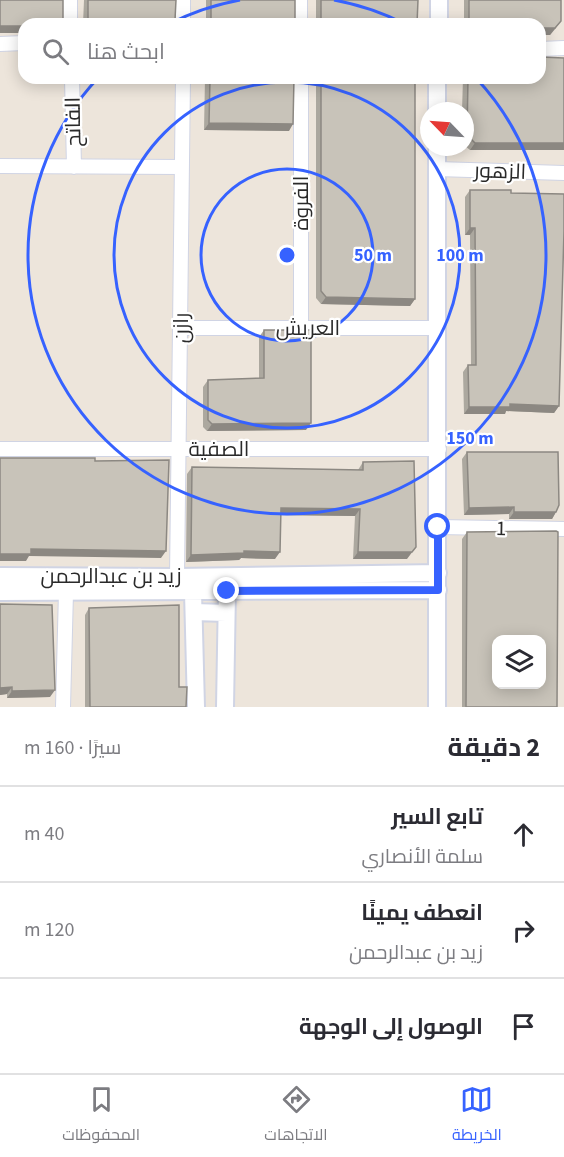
<!DOCTYPE html>
<html lang="ar">
<meta charset="utf-8">
<style>
:root{--surface:#fff;--page:#f7f7f7;--text:#2b2b33;--muted:#7c7c81;--line:#e1e1e2;--accent:#3662ff}
body{margin:0;font-family:"Source Sans 3",Cairo,sans-serif;background:var(--page);color:var(--text);direction:rtl}
.controls{position:absolute;right:18px;bottom:18px;display:grid;overflow:hidden;border-radius:12px;box-shadow:0 3px 15px #0003}
.controls button{width:54px;height:54px;display:grid;place-items:center;padding:0;border:0;border-bottom:2px solid var(--line);background:var(--surface);color:var(--text);font:30px sans-serif}
.compass{position:absolute;left:420px;top:102px;width:54px;height:54px;border-radius:50%;background:var(--surface);box-shadow:0 3px 15px #0003;rotate:295deg}
.stop{position:absolute;width:18px;height:18px;margin:-14px;border:4px solid #3662ff;border-radius:50%;background:#fff}
.stop.end{background:#3662ff;border-color:#fff;box-shadow:0 2px 6px #0008}
.list{margin:0;padding:0;list-style:none}
h2{display:flex;justify-content:space-between;align-items:center;height:78px;margin:0;padding:0 24px;font-size:26px}
h2 small{font-size:20px;font-weight:400;color:var(--muted)}
.list li{display:grid;grid-template-columns:39px 1fr auto;gap:18px;align-items:center;box-sizing:border-box;height:96px;padding:0 24px;border-top:2px solid var(--line)}
.list b{display:block;font-size:22px;white-space:nowrap}
.list p{margin:0;font-size:20px;white-space:nowrap;color:var(--muted)}
.list em{font-size:20px;font-style:normal;color:var(--muted)}
.icon{flex:none;width:33px;height:33px;fill:none;stroke:currentColor;stroke-width:2;stroke-linecap:round;stroke-linejoin:round}
.map{position:relative;flex:none;width:564px;height:707px;overflow:hidden;direction:ltr}
.search{position:absolute;background:var(--surface);box-shadow:0 3px 15px #0003;left:18px;right:18px;top:18px;height:66px;display:flex;align-items:center;gap:15px;box-sizing:border-box;padding:0 21px;border-radius:18px;color:var(--muted);font-size:22px}
.sheet{height:366px;background:var(--surface)}
nav{display:flex;justify-content:space-around;align-items:center;box-sizing:border-box;height:84px;border-top:2px solid var(--line);background:var(--surface);font-size:16px;color:var(--muted)}
nav a{display:grid;justify-items:center;gap:3px}
nav .on{color:var(--accent)}
.map>svg:first-child{display:block}
.lines{fill:none;stroke-linecap:round;stroke-linejoin:round}
.minor-casing{stroke:#d0d4e4;stroke-width:16}
.tertiary-casing{stroke:#d0d4e4;stroke-width:20}
.minor{stroke:#fff;stroke-width:14}
.tertiary{stroke:#fff;stroke-width:16}
.wall{fill:#aca89f}
.shaded-wall{fill:#8c8882}
.building{fill:#c8c3b9;stroke:#8c8882;stroke-width:1.5;fill-rule:evenodd}
.route{stroke:#3662ff;stroke-width:8}
.ring{fill:none;stroke:#3662ff;stroke-width:3}
.labels{text-anchor:middle;dominant-baseline:central;stroke-width:4.5;stroke-linejoin:round;paint-order:stroke}
.street-label{font-size:21px;fill:#2a2a2a;stroke:#fff}
.centre{fill:#3662ff;stroke:#fff;stroke-width:3}
.ring-label{font-size:18px;text-anchor:middle;font-weight:bold;fill:#3662ff;stroke:#fff;stroke-width:4.5;stroke-linejoin:round;paint-order:stroke}
</style>
<div class="map">
<svg width="564" height="707" viewBox="0 0 564 707">
<rect width="100%" height="100%" fill="#ede5db"/>
<g class="lines">
<g class="minor-casing">
<path id="minor" d="M70 0V24
M300 0V24
M183 24V0
M0 44 24 43
M540 49 564 48
M72 78 74 167
M301 78V328
M0 166 182 167
M437 169 564 173
M181 328H436
M0 449H439
M438 527 564 529
M177 577 183 78
M63 707 66 592"/>
</g>
<g class="tertiary-casing">
<path id="tertiary" d="M439 24V0
M437 111V78
M437 147V707
M0 576 177 577 438 573
M0 592 438 590
M193 592 196 707
M194 612 226 613
M225 707 227 591"/>
</g>
<use href="#minor" class="minor"/>
<use href="#tertiary" class="tertiary"/>
</g>
<path class="wall" d="M84 0H176L172 24H83Z
M206 0H295V24H206Z
M316 0H418L417 24H316Z
M464 0H561L556 28 550 35H540V24H464Z
M564 58V150H470L465 146V111H462L463 78H540Z
M205 78H294L289 131 204 130Z
M316 78H415V299L410 306 321 304 316 298Z
M470 190 511 193 559 406 554 413 506 411 505 414H464L463 372 468 365H471L470 235H465V197Z
M264 330 306 430 207 431 203 427V387L208 380 259 378V337Z
M467 452 556 512 552 519H509V514L464 515 462 459Z
M363 462 407 559H353L355 516 281 515 275 559 241 558 239 560 186 562 187 474 192 467 358 470Z
M467 532 557 707H462V539Z
M0 604 50 697 7 698V694L0 695Z
M89 608 179 687 186 707H85V615Z"/>
<path class="shaded-wall" d="M561 21 550 35H540V28Z
M0 26H24V33H0Z
M209 123 293 124 289 131 204 130Z
M475 143H564V150H470Z
M470 228H475L470 235H465Z
M326 297 415 299 410 306 321 304Z
M510 404 559 406 554 413 506 411 505 414H464L469 407Z
M311 423 306 430 207 431 212 424Z
M514 507 509 514 464 515 469 508Z
M281 508 360 509 355 516 276 515Z
M514 512H556L552 519H509Z
M416 547 407 559H353L358 552Z
M31 549 166 551 161 558 29 556 26 561H0V554Z
M244 551 280 552 275 559 241 558 239 560 186 562 191 555Z
M12 687 7 694 0 695V688Z
M55 690 50 697 7 698 12 691Z"/>
<path class="building" d="M0 0H63V21L60 24H24V26H0Z
M88 0H176L175 20 170 24H93L88 20Z
M211 0H295V24H211Z
M321 0H418L417 24H321Z
M469 0H561V21L555 28H540V24H470L469 21Z
M540 57 564 58V143H475L467 135 468 78H540Z
M210 78H294L293 124 209 123Z
M321 78H415V299L326 297 321 291Z
M470 190H511V193L564 194V231L559 406 510 404V407H469L468 365H476L475 228H470Z
M264 330H311V423L212 424 208 420V380L264 378Z
M467 452H558L559 505 556 512H514V507L469 508Z
M0 458H95V461L169 460 166 551 31 549V554H0Z
M414 461 416 547 412 552H358L360 509 281 508 280 552 244 551V553L191 555 192 467 363 470V462Z
M556 531 558 532 557 707H466L467 532ZM496 639H542V684H496Z
M0 604 52 605 55 690 12 691V687L0 688Z
M179 605V687H187L186 707H90L89 608Z"/>
<g class="lines">
<path class="route" d="M227 591 438 590V527"/>
</g>
<g class="ring">
<circle cx="287" cy="255" r="86"/>
<circle cx="287" cy="255" r="173"/>
<path d="M171 23A259 259 0 0 1 240 0M334 0A259 259 0 0 1 403 23M476 78A259 259 0 1 1 98 78"/>
</g>
<g class="labels">
<g class="street-label">
<text transform="translate(73 122) rotate(-91)">الفاتح</text>
<text transform="translate(500 171) rotate(2)">الزهور</text>
<text transform="translate(301 203) rotate(-90)">الفروة</text>
<text transform="translate(181 328) rotate(-90)">رازن</text>
<text x="308" y="328">العريش</text>
<text x="219" y="449">الصفية</text>
<text transform="translate(501 528) rotate(1)">1</text>
<text x="111" y="576">زيد بن عبدالرحمن</text>
</g>
</g>
<circle cx="287" cy="255" r="9" class="centre"/>
<g class="ring-label">
<text x="373" y="261">50 m</text>
<text x="460" y="261">100 m</text>
<text x="470" y="444">150 m</text>
</g>
</svg>
<div class="controls">
<button><svg class="icon" aria-label="layers" viewBox="0 0 24 24"><path d="M12 4l9 5-9 5-9-5zM3 14l9 5 9-5"/></svg></button>
</div>
<svg class="compass" viewBox="-18 -18 36 36"><path d="M0-13l5 13h-10z" fill="#e53935"/><path d="M0 13l5-13h-10z" fill="#7c7c81"/></svg>
<div class="stop" style="left:438px;top:527px"></div>
<div class="stop end" style="left:227px;top:591px"></div>
<div class="search"><svg class="icon" aria-label="search" viewBox="0 0 24 24"><circle cx="10" cy="10" r="6"/><path d="M15 15l6 6"/></svg>ابحث هنا</div>
</div>
<section class="sheet">
<h2>2 دقيقة<small>سيرًا · 160 m</small></h2>
<ul class="list">
<li><svg class="icon" aria-label="ahead" viewBox="0 0 24 24"><path d="M12 20V5M6 11l6-6 6 6"/></svg><div><b>تابع السير</b><p>سلمة الأنصاري</p></div><em>40 m</em></li>
<li><svg class="icon" aria-label="right" viewBox="0 0 24 24"><path d="M7 20v-9h11M14 6l5 5-5 5"/></svg><div><b>انعطف يمينًا</b><p>زيد بن عبدالرحمن</p></div><em>120 m</em></li>
<li><svg class="icon" aria-label="arrive" viewBox="0 0 24 24"><path d="M6 21V4h12l-3 4 3 4H6"/></svg><div><b>الوصول إلى الوجهة</b></div></li>
</ul>
</section>
<nav>
<a class="on"><svg class="icon" aria-label="map" viewBox="0 0 24 24"><path d="M3 6l6-2 6 2 6-2v14l-6 2-6-2-6 2zM9 4v14M15 6v14"/></svg>الخريطة</a>
<a><svg class="icon" aria-label="directions" viewBox="0 0 24 24"><path d="M12 3l9 9-9 9-9-9zM9 14v-3h6M13 9l2 2-2 2"/></svg>الاتجاهات</a>
<a><svg class="icon" aria-label="saved" viewBox="0 0 24 24"><path d="M7 4h10v16l-5-4-5 4z"/></svg>المحفوظات</a>
</nav>
